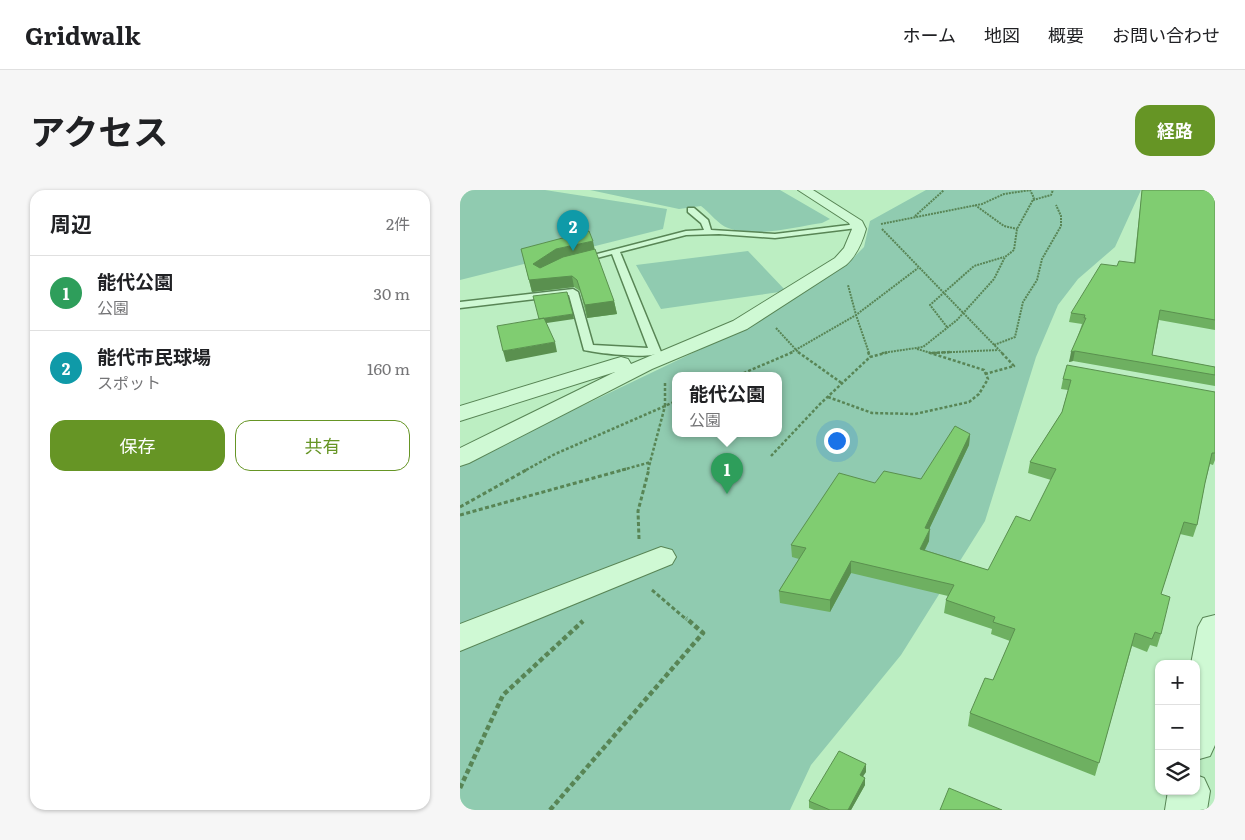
<!DOCTYPE html>
<html lang="ja">
<meta charset="utf-8">
<style>
:root{--surface:#fff;--page:#f6f6f6;--text:#202124;--muted:#757577;--line:#e0e0e0;--accent:#669525}
body{margin:0;font-family:Literata,"Noto Sans JP",serif;background:var(--page);color:var(--text)}
.controls{position:absolute;right:15px;bottom:15px;display:grid;overflow:hidden;border-radius:10px;box-shadow:0 1px 4px #0004}
.controls button{width:45px;height:45px;display:grid;place-items:center;padding:0;border:0;border-bottom:1px solid var(--line);background:var(--surface);color:var(--text);font:25px sans-serif}
.you{position:absolute;left:376px;top:250px;width:18px;height:18px;margin:-12px;border:4px solid #fff;border-radius:50%;background:#1a73e8;box-shadow:0 0 0 8px #1a73e833}
.badge{display:grid;place-items:center;width:32px;height:32px;border-radius:50%;background:var(--accent);color:#fff;font-size:16px;font-weight:700}
.pin{position:absolute;translate:-50% -41px;filter:drop-shadow(0 1px 2px #0008)}
.pin::after{content:'';position:absolute;top:26px;width:18px;height:15px;background:inherit;clip-path:polygon(0 0,100% 0,50% 100%)}
.popup{position:absolute;left:212px;top:182px;width:110px;height:65px;box-sizing:border-box;display:grid;place-content:center;border-radius:10px;background:var(--surface);filter:drop-shadow(0 1px 4px #0005);font-size:16px;white-space:nowrap;color:var(--muted)}
.popup b{font-size:19px;color:var(--text)}
.popup::after{content:'';position:absolute;left:50%;top:100%;margin-left:-10px;border:10px solid transparent;border-top-color:var(--surface)}
.list{margin:0;padding:0;list-style:none}
h2{display:flex;justify-content:space-between;align-items:center;height:65px;margin:0;padding:0 20px;font-size:21px}
h2 small{font-size:16px;font-weight:400;color:var(--muted)}
.list li{display:grid;grid-template-columns:32px 1fr auto;gap:15px;align-items:center;box-sizing:border-box;height:75px;padding:0 20px;border-top:1px solid var(--line)}
.list b{display:block;font-size:19px;white-space:nowrap}
.list p{margin:0;font-size:16px;white-space:nowrap;color:var(--muted)}
.list em{font-size:16px;font-style:normal;color:var(--muted)}
.actions{display:flex;gap:10px;padding:15px 20px}
.actions a{flex:1;padding:11px 0;border:1px solid var(--accent);border-radius:15px;text-align:center;font-size:18px;color:var(--accent)}
.actions .main{background:var(--accent);color:#fff}
.icon{flex:none;width:28px;height:28px;fill:none;stroke:currentColor;stroke-width:2;stroke-linecap:round;stroke-linejoin:round}
.map{position:relative;flex:none;width:755px;height:620px;overflow:hidden;border-radius:15px}
header{display:flex;align-items:center;gap:30px;box-sizing:border-box;height:70px;padding:0 25px;background:var(--surface);border-bottom:1px solid var(--line)}
header strong{font-size:24px}
nav{display:flex;gap:28px;margin-inline-start:auto;font-size:18px}
.intro{display:flex;align-items:center;justify-content:space-between;box-sizing:border-box;height:120px;padding:0 30px}
h1{margin:0;font-size:35px}
.button{padding:12px 22px;border-radius:15px;background:var(--accent);color:#fff;font-size:18px;font-weight:700}
main{display:flex;gap:30px;padding:0 30px}
aside{flex:1;background:var(--surface);border-radius:15px;box-shadow:0 1px 4px #0004}
.map>svg:first-child{display:block}
.green{fill:#90cbb0;fill-rule:evenodd}
.lines{fill:none;stroke-linecap:round;stroke-linejoin:round}
.service-casing{stroke:#588555;stroke-width:3}
.minor-casing{stroke:#588555;stroke-width:2}
.path-far3{stroke:#588555;stroke-width:2;stroke-dasharray:2 1;stroke-linecap:butt}
.path-far2{stroke:#588555;stroke-width:2.5;stroke-dasharray:3 2;stroke-linecap:butt}
.path-far1{stroke:#588555;stroke-width:3;stroke-dasharray:4 2.5;stroke-linecap:butt}
.path{stroke:#588555;stroke-width:4.5;stroke-dasharray:5 3;stroke-linecap:butt}
.service{fill:#cff9d4;fill-rule:evenodd}
.minor{fill:#cff9d4;fill-rule:evenodd}
.wall{fill:#6eb061}
.shaded-wall{fill:#5a904f}
.building{fill:#80cd71;stroke:#5a904f}
</style>
<header>
<strong>Gridwalk</strong>
<nav><a>ホーム</a><a>地図</a><a>概要</a><a>お問い合わせ</a></nav>
</header>
<div class="intro"><h1>アクセス</h1><a class="button">経路</a></div>
<main>
<aside>
<h2>周辺<small>2件</small></h2>
<ul class="list">
<li><span class="badge" style="background:#2e9e5b">1</span><div><b>能代公園</b><p>公園</p></div><em>30 m</em></li>
<li><span class="badge" style="background:#0f9aa8">2</span><div><b>能代市民球場</b><p>スポット</p></div><em>160 m</em></li>
</ul>
<div class="actions"><a class="main">保存</a><a>共有</a></div>
</aside>
<div class="map">
<svg width="755" height="620" viewBox="0 0 755 620">
<rect width="100%" height="100%" fill="#bceec2"/>
<path class="green" d="M0 0H85L207 19 203 39 0 90Z
M130 0H320L370 29 362 33C334 37 297 48 268 38 259 35 249 22 241 16L219 19Z
M466 0H681L655 57 618 89 598 115 576 167 525 331 441 465 351 575 330 620H0V277L99 227 289 136 388 73 404 57 410 31ZM216 185H318V243H216Z
M288 61 326 101 201 119 176 75Z"/>
<g class="lines">
<g class="service-casing">
<path id="service" d="M228 18H234L248 30 251 40 315 44 397 34 401 36 397 38 315 48 259 44 226 45 160 62 201 162C192 170 137 163 124 160L109 105 0 118V112L113 99 118 102 133 155 188 158 152 64 118 73 114 70 226 41 244 40 241 33 228 22Z"/>
</g>
<g class="minor-casing">
<path id="minor" d="M338 0H353L402 31 406 39C402 53 397 65 386 75L287 139 192 179 9 273 0 276V258L155 182 0 231V216L154 169 161 167 168 169 171 174 273 131 375 68 384 58 392 39 389 33Z
M201 357 212 360 216 367 212 374 0 461V434Z
M755 425V555L750 566 736 570V474H731L738 437 743 428Z
M736 585 744 588 750 601 747 620H705L708 601H736Z"/>
</g>
<path class="path-far3" d="M573 10 591 5 593 0
M515 15 544 36 557 39
M455 26 484 0
M421 34 522 14 544 4 571 0
M422 39 542 163
M487 137 470 115 514 76 544 67
M316 138 339 163
M534 155 555 147 563 112 577 90 582 69 601 36V26L596 15
M457 159 471 163
M330 163 396 125 388 95
M409 163 396 125 458 78
M422 163 463 157 497 130 534 89 545 67 554 60 557 39 574 8 570 0
M472 163 538 160"/>
<path class="path-far2" d="M338 162 383 194
M408 162 410 167
M472 163 491 162
M525 184 554 176 541 162
M279 185 333 162
M205 193V216L216 211
M368 207 412 223 455 224 509 212 519 204 528 189 524 180 467 162
M311 266 360 214 410 167 429 162
M66 280 95 264 205 216
M162 280 191 272
M188 280 205 216"/>
<path class="path-far1" d="M0 317 68 279
M0 325 166 279
M179 349 178 321 189 279
M192 400 227 430"/>
<path class="path" d="M0 598 43 505 123 431
M90 620 243 443 226 428"/>
<use href="#service" class="service"/>
<use href="#minor" class="minor"/>
</g>
<path class="wall" d="M682 0H755V140L699 130 692 165 755 177V196L613 171 609 172 622 134 609 132 611 123 657 76 674 73Z
M61 59H134L154 111 157 124 127 128 120 101 114 97 72 102Z
M603 189 755 202V270L753 275 750 274 745 293 737 335 733 347 720 344 701 404V444L697 457 690 455 687 462 672 456 635 586 508 536 510 523 533 490 550 451 531 444 532 439 484 423 486 410 488 406 391 383 370 422 320 413 319 401 339 369 332 367 331 355 415 293 461 289 510 244 509 255 469 339V351L465 360 528 380 570 331 591 290 568 283 570 272 602 222 608 200 601 199Z
M406 582 403 586 405 588V595L391 620H354L349 618V611Z"/>
<path class="shaded-wall" d="M133 51 135 61 75 86 73 74 96 59Z
M112 86 114 97 72 102 69 90Z
M154 111 157 124 127 128 125 115Z
M113 124 114 129 80 134 79 129Z
M95 152 97 162 46 172 43 161Z
M615 161 613 171 609 172 611 162Z
M510 244 509 255 464 350 465 338Z
M470 339 469 351 459 371 460 359Z
M391 371V383L370 422V410Z
M406 574V582L399 592 400 585Z
M405 588V595L391 620H388Z"/>
<path class="building" d="M682 0H755V130L700 120 692 165 755 177V185L615 161 611 162 626 128H624L625 125 611 123 641 74 657 76 659 71 675 73Z
M129 41 133 51 96 59 73 74 80 78 103 67 135 59 154 111 125 115 117 90 112 86 69 90 61 59Z
M107 102 113 124 79 129 73 106Z
M84 128 95 152 43 161 37 136Z
M607 175 755 202V263H752L745 293 737 335 724 332 701 404 710 407 701 444 695 442 692 449 675 443 639 573 510 523 525 488 533 490 555 439 533 432 535 427 486 410 494 395 391 371 370 410 319 401 346 358 331 355 379 283 415 293 424 281 461 289 495 236 510 244 465 338 470 339 460 359 528 380 556 326 570 331 596 279 570 272 602 222 611 190 603 189Z
M379 561 406 574 400 585 405 588 388 620H370L349 611Z
M489 598 542 620H480Z"/>
</svg>
<div class="controls">
<button>+</button>
<button>−</button>
<button><svg class="icon" aria-label="layers" viewBox="0 0 24 24"><path d="M12 4l9 5-9 5-9-5zM3 14l9 5 9-5"/></svg></button>
</div>
<div class="you"></div>
<div class="pin badge" style="left:267px;top:304px;background:#2e9e5b">1</div>
<div class="popup"><b>能代公園</b>公園</div>
<div class="pin badge" style="left:113px;top:61px;background:#0f9aa8">2</div>
</div>
</main>
